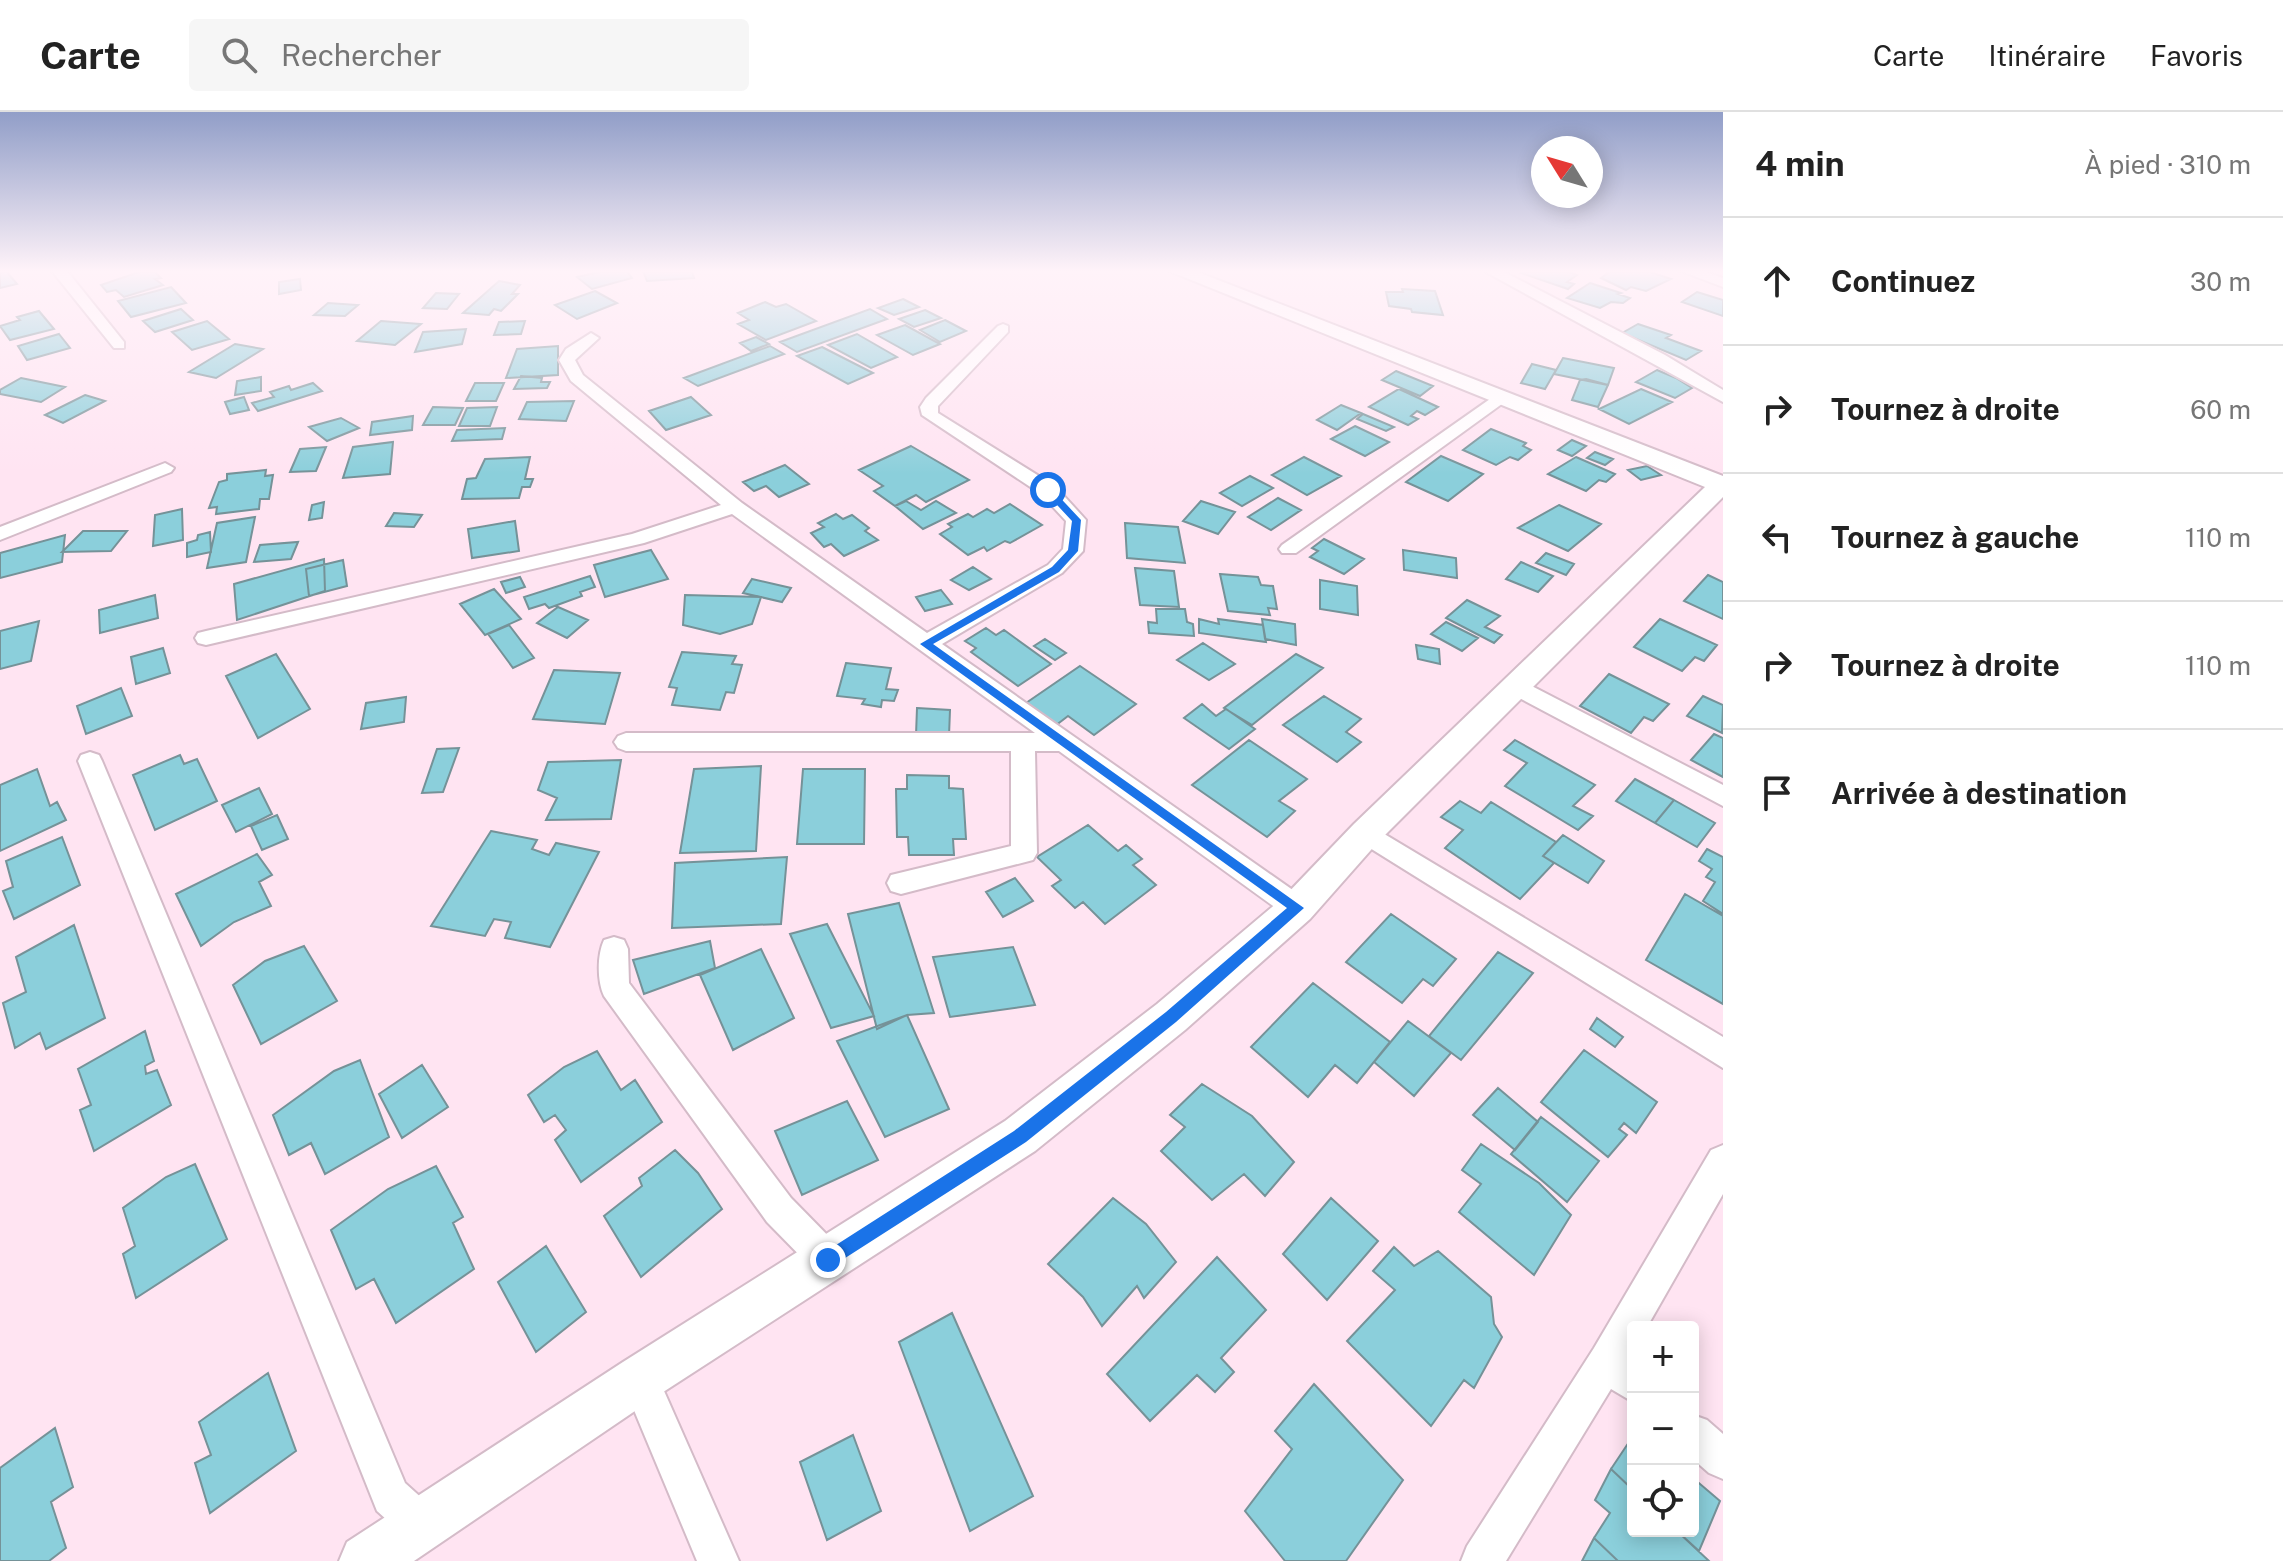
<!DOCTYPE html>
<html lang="fr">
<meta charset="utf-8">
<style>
:root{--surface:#fff;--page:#f6f6f6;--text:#222;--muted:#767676;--line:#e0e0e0}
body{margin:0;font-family:"Public Sans",sans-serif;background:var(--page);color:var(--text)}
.controls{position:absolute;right:24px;bottom:24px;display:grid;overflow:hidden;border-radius:8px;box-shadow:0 4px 20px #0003}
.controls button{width:72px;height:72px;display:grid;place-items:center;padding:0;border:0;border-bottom:2px solid var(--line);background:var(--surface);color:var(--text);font:40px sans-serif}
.compass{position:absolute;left:1531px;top:24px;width:72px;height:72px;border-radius:50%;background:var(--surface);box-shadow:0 4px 20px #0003;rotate:307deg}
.stop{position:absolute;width:24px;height:24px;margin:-18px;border:6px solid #1a73e8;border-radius:50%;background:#fff}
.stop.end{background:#1a73e8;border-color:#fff;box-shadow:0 2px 8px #0008}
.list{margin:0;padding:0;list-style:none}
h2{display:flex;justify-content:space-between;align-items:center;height:104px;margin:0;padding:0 32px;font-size:34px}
h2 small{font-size:26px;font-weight:400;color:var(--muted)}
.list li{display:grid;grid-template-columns:52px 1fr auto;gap:24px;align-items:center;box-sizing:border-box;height:128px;padding:0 32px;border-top:2px solid var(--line)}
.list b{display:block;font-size:30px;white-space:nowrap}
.list em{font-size:26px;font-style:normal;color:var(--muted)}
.icon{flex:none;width:44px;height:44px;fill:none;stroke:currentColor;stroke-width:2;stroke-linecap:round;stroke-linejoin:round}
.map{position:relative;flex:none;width:1723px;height:1449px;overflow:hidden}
header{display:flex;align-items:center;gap:48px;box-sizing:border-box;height:112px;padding:0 40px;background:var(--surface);border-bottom:2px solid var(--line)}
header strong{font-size:38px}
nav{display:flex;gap:44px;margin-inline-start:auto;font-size:28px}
.search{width:560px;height:72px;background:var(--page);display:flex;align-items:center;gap:20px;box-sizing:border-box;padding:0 28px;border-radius:8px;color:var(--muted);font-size:30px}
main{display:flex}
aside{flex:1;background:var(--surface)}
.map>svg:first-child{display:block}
.building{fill:#8bcfdb;stroke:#759298;stroke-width:2}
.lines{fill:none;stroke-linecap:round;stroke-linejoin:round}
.minor-casing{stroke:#d4bbc8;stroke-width:4}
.tertiary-casing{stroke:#d4bbc8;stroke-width:4}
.minor{fill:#fff;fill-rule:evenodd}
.tertiary{fill:#fff;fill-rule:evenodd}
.route{fill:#1a73e8}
</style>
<header>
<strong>Carte</strong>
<div class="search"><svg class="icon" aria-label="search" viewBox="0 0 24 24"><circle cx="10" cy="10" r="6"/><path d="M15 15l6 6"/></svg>Rechercher</div>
<nav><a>Carte</a><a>Itinéraire</a><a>Favoris</a></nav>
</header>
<main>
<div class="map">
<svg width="1723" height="1449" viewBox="0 0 1723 1449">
<rect width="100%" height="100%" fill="#ffe4f2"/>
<path class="building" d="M6 159 17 172 0 176V161Z
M142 159H154L161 166 155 167 163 173 124 185 116 178 107 180 101 173Z
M604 159H627L632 166 592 177 577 165Z
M643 159H692L694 166 647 169Z
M1524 159H1566L1577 163 1567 170 1574 172 1568 177 1521 161Z
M1611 159H1647L1671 167 1646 179 1631 175 1626 178 1601 166Z
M300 167 301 178 279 182V170Z
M499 169 520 173 512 182H518L501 199 494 197 489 203 463 201Z
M1590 171 1621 181 1618 182 1630 186 1623 191 1611 190 1600 196 1567 186Z
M171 175 186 191 131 205 118 189Z
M1402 177 1435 179 1443 203 1412 200 1411 197 1389 194 1386 180H1403Z
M595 179 617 191 577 207 555 193Z
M1697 180 1723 188V204L1682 190Z
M436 181 459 182 447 197 423 196Z
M903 187 919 195 894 203 878 196Z
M765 190 776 195 786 192 816 209 766 228 738 212 749 208 738 201Z
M328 191 358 193 345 204 314 203Z
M181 197 193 208 155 220 143 209Z
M870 197 887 207 797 240 780 230Z
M925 198 941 206 914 215 899 207Z
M39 199 54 217 10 228 0 214 20 208 17 205Z
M945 208 966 219 940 230 920 218Z
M207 209 229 227 192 238 172 220Z
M381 209 421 212 395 233 357 229Z
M525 209 521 222 494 223 499 210Z
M1638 212 1671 223 1666 226 1701 239 1686 248 1622 221Z
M905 213 940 232 913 243 877 223Z
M466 217 462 232 415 240 423 220Z
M59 222 70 236 27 248 18 234Z
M857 222 897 245 871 256 828 233Z
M756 225 769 232 751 239 740 231Z
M235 232 263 237 216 266 189 260Z
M558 234V263L506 266 517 237Z
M770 234 784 242 698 274 684 266Z
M822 235 873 261 848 272 797 244Z
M1563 246 1614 256 1608 273 1554 262Z
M1532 252 1556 258 1545 277 1521 271Z
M1657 258 1676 266 1692 276 1675 286 1636 270Z
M1396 259 1433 274 1420 284 1382 268Z
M521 264 542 266 541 270H550L547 276 514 277Z
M261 265V279L235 283 237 269Z
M21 266 65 275 41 290 0 282V278Z
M1586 267 1608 273 1598 295 1572 288 1580 268Z
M313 271 322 279 258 299 252 291 274 285 270 280 289 274 291 278Z
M475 271H504L496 289H466Z
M1399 277 1438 295 1425 303 1417 299 1411 304 1418 307 1408 313 1369 295Z
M1641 277 1672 290 1629 312 1599 297Z
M85 283 105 289 63 311 45 303Z
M244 285 249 298 230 302 225 290Z
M691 285 711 303 666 318 649 299Z
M574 289 566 309 519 307 527 290Z
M1341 293 1361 301 1337 318 1317 308Z
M433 295 463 296 455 313H423Z
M497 295 490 314H459L467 296Z
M1363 302 1394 315 1386 319 1357 307Z
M413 304 412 318 370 323 372 310Z
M341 306 359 316 327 329 309 315Z
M1355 314 1389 330 1365 344 1331 327Z
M505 316 502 327 452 329 457 318Z
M1491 317 1526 331 1523 334 1531 338 1518 348 1510 345 1496 353 1463 338Z
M1572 328 1586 334 1572 344 1558 338Z
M393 330 390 362 343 366 353 335Z
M911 334 969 368 926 390 916 383 895 394 874 379 883 374 859 358Z
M326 335 316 359 290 360 300 337Z
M1595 340 1613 347 1605 353 1587 346Z
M1441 344 1483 362 1448 389 1406 370Z
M530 345 525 367H533L530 375H522L519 386 462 387 467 367 476 366 485 347Z
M1304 345 1341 364 1307 383 1272 363Z
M1576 345 1615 362 1606 370 1599 368 1586 379 1548 362Z
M785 353 809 372 779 385 766 374 754 379 743 370Z
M1647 354 1661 363 1641 368 1628 358Z
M266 358 265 364 273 363 269 387H260L259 397 216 402 217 395 209 396 219 370 227 368V362Z
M1250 364 1273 376 1242 394 1220 381Z
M1278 386 1301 398 1271 418 1248 405Z
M906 389 921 398 936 389 956 401 923 417 895 394Z
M1201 389 1235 400 1218 422 1183 409Z
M324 390 322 406 309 408 312 393Z
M1010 392 1042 413 1010 431 1005 429 987 439 984 435 968 443 940 422 952 415 948 412 968 402 973 405 987 397 994 401Z
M1559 393 1601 412 1568 439 1518 416Z
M182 397 183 428 153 434 155 403Z
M394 401 422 403 414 415 386 414Z
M836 402 843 407 852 403 869 416 865 419 878 428 844 444 831 432 824 435 811 421 824 415 818 411Z
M255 405 246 450 207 456 217 411Z
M515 409 519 439 472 446 468 417Z
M1125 411 1178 415 1185 451 1127 446Z
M83 419H127L111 439 62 440Z
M210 420 211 440 187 445V431L197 428 198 423Z
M65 423 62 450 0 466V441Z
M1324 427 1364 447 1344 462 1310 445 1318 439 1312 436Z
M298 430 291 447 254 450 260 433Z
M651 438 668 467 605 485 594 453Z
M1403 438 1456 446 1457 466 1404 458Z
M1546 441 1574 452 1566 463 1536 451Z
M324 447 325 479 237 508 234 472Z
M343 448 347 474 309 484 306 457Z
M1521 450 1553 464 1538 480 1506 467Z
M973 455 991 467 969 478 951 468Z
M1135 456 1174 459 1179 495 1140 493Z
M1220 462 1258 465 1261 473 1273 474 1277 497 1268 496 1270 503 1228 499Z
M1708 463 1723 470V507L1684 489Z
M590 464 595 475 580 480 582 484 549 496 545 492 529 497 524 485Z
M520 465 525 475 506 481 501 470Z
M752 467 791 476 782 490 743 481Z
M1320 468 1357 474 1358 503 1320 497Z
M494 477 521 507 485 523 460 492Z
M941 478 952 492 925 499 916 485Z
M155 483 158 506 100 521 99 498Z
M685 483 761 485 752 512 720 522 683 513Z
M1467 488 1500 504 1485 515 1502 523 1494 531 1446 506Z
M558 495 588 508 567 526 537 511Z
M1156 497H1185L1187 510 1193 512 1194 524 1149 521 1148 510 1157 511Z
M1199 507 1219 512 1218 507 1263 513 1266 530 1199 521Z
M1262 507 1295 512 1296 533 1265 527Z
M1660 507 1717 533 1704 549 1695 545 1682 559 1634 535Z
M39 509 31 549 0 557V519Z
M1446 510 1478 526 1462 539 1431 522Z
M509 513 534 546 513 556 488 522Z
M986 516 996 523 1004 518 1051 552 1018 574 971 540 976 536 965 529Z
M1045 527 1066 541 1055 548 1034 534Z
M1203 531 1235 552 1209 568 1177 548Z
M1416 533 1439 537 1440 552 1418 547Z
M163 536 170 561 136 572 131 545Z
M682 540 736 544 732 552 742 553 734 581 726 580 720 598 672 593 677 576 669 575Z
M276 542 310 597 258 626 226 564Z
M1296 542 1323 556 1252 613 1224 596Z
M846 551 891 556 886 577 898 578 894 589 882 588 881 595 862 592 865 587 837 584Z
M1080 554 1136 592 1094 623 1068 604 1055 614 1026 591Z
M554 558 620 561 605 612 533 607Z
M1609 562 1669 592 1653 609 1644 605 1631 621 1580 594Z
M121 576 132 604 86 622 77 594Z
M1324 584 1361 607 1346 620 1361 630 1337 650 1283 613Z
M1703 584 1723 593 1722 621 1687 604Z
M406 585 404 610 361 617 366 591Z
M1202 592 1216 604 1226 597 1255 617 1229 637 1184 606Z
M917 596 950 598 949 624 916 623Z
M1714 622 1723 626V665L1691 648Z
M1249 628 1307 667 1279 689 1295 699 1267 725 1192 673Z
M1515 628 1595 673 1573 694 1593 704 1578 718 1505 674 1527 651 1504 638Z
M459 636 443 680 422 681 437 637Z
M180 643 184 652 197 647 217 689 155 718 133 663Z
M621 648 611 707 546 708 557 686 538 678 548 650Z
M761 654 756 739 680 741 694 657Z
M37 657 50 694 57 690 66 708 0 739V673Z
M803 657H865L864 732H797Z
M907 663 949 664V676L963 677 966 727H953L954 743H909L908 725H897L896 677H907Z
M1635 667 1674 688 1655 711 1616 689Z
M259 676 272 702 236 720 222 693Z
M1674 688 1715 711 1697 735 1655 711Z
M1460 689 1481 701 1491 690 1556 730 1543 744 1554 751 1520 787 1445 736 1463 718 1441 705Z
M277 703 288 727 262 738 251 714Z
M1088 713 1118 739 1126 733 1142 747 1133 753 1156 773 1105 812 1083 790 1075 796 1052 774 1061 768 1037 745Z
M491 719 537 728 532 737 549 743 556 731 599 740 550 835 505 826 511 810 494 807 485 824 431 814Z
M1563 723 1604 749 1588 771 1543 744Z
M62 725 80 773 14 807 3 779 13 775 6 749Z
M1707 737 1723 745V802L1703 789 1715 770 1706 765 1712 757 1699 749Z
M257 742 272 763 259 770 271 794 234 810 201 834 176 782Z
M787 745 781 812 672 816 675 751Z
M1015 766 1033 789 1003 805 986 780Z
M1685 782 1723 804V892L1646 848Z
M899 791 934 901 907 903 877 917 848 802Z
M1391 802 1456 847 1433 874 1423 867 1402 891 1346 850Z
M827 812 874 904 831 916 790 822Z
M74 813 105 906 46 937 40 921 15 936 3 891 26 880 16 845Z
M710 829 715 856 644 882 633 848Z
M304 834 337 889 261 932 233 873 265 849Z
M1013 835 1035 893 950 905 933 845Z
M761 837 794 906 733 938 700 863Z
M1498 840 1533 861 1461 948 1429 924Z
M1313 871 1390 930 1357 971 1335 953 1308 985 1251 935Z
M907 903 949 997 885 1025 837 929Z
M1597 906 1623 925 1615 935 1590 917Z
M1408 909 1451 941 1414 984 1374 950Z
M145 919 154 949 145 954 146 962 157 958 171 993 94 1039 80 998 91 993 78 957Z
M1584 938 1657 990 1636 1021 1624 1011 1619 1017 1627 1023 1608 1045 1541 990Z
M597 939 621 978 635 968 662 1010 581 1070 555 1028 566 1018 555 1003 544 1010 528 983 564 955Z
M360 948 389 1025 325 1062 311 1031 289 1043 273 1003 334 959Z
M422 953 448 995 402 1026 379 982Z
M1202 972 1252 1004 1294 1050 1265 1084 1244 1062 1212 1088 1161 1039 1185 1015 1170 1003Z
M1498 976 1538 1010 1515 1038 1473 1003Z
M847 989 878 1048 802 1083 775 1019Z
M1541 1005 1599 1049 1567 1090 1511 1042Z
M1481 1032 1539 1071 1571 1103 1534 1163 1459 1100 1481 1072 1462 1058Z
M675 1038 698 1061 722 1097 641 1165 604 1104 642 1074 639 1066Z
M195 1052 227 1127 136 1186 123 1142 135 1134 123 1096 166 1065Z
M436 1054 463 1105 453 1111 474 1157 396 1211 374 1167 356 1177 331 1118 388 1077Z
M1113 1086 1146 1112 1176 1150 1144 1186 1137 1174 1102 1214 1083 1185 1048 1152Z
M1331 1086 1378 1129 1327 1188 1283 1142Z
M546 1134 586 1200 536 1240 498 1170Z
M1394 1135 1414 1154 1438 1139 1491 1185 1494 1212 1502 1225 1474 1276 1464 1268 1431 1314 1347 1229 1395 1178 1373 1159Z
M1217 1145 1266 1198 1221 1246 1234 1260 1215 1280 1197 1263 1150 1309 1107 1262Z
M952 1201 1033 1384 970 1419 899 1230Z
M268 1261 296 1339 210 1401 195 1351 211 1343 199 1310Z
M1314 1272 1403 1368 1346 1449H1285L1245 1399 1292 1337 1275 1319Z
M55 1316 73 1375 51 1390 66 1436 49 1449H0V1356Z
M853 1323 881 1399 827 1428 800 1350Z
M1633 1324V1378L1611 1357Z
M1611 1357 1633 1378V1419H1677L1709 1449H1618L1594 1426 1610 1401 1595 1388Z
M1693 1366 1720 1389 1699 1439 1677 1419H1693Z
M1594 1426 1618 1449H1582Z"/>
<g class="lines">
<g class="minor-casing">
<path id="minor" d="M52 159H67L124 230V236H114Z
M1484 159H1502L1665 243 1723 278V290Z
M1681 159H1703L1723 166V175Z
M1003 212 1008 214V220L938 294V301L1055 374 1086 408 1083 439 1062 461 942 532 1307 788 1311 796 1307 804 1297 807 1287 804 1059 639H1035L1037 741 1033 748 901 782 891 779 887 771 891 763 1011 734V639H626L618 636 614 630 618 624 626 621H1035L732 402 644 431 206 533 198 531 195 526 198 521 206 519 632 422 721 393 571 269 559 248 566 237 591 221 599 226 575 248 583 263 742 391 927 521 1048 453 1063 437 1066 409 1041 382 922 303 920 295 926 286 998 214Z
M1500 280 1506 281 1508 285 1506 289 1296 441H1282L1279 437 1282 433Z
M165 351 174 356 171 360 0 428V415Z
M1518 567 1723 673V694L1510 581 1507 575 1510 569Z
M90 640 99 643 102 649 405 1371 435 1398 441 1412 435 1426 421 1432 407 1426 377 1399 78 649 81 643Z
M1366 711 1723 925V956L1357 728 1353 721 1357 714Z
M614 825 624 828 628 837 629 871 791 1086 840 1136 846 1148 840 1160 828 1166 816 1160 767 1110 604 884C597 869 597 843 604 828Z
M1723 1033V1082L1647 1215H1633L1630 1244 1633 1246V1290L1611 1277 1506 1449H1461L1467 1434 1594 1236 1711 1038Z
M640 1248 653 1254 739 1449H697L621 1267 627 1254Z
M1693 1303 1707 1308 1723 1322V1367L1709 1361 1693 1347Z"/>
</g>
<g class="tertiary-casing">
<path id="tertiary" d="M1169 159H1195L1723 364V385L1378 730 1310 807 1185 918 1035 1039 657 1284 414 1449H339L347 1430 623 1250 1005 1009 1157 892 1284 785 1354 712 1705 375Z"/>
</g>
<use href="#minor" class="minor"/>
<use href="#tertiary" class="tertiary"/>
</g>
<linearGradient id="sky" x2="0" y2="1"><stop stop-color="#919ec8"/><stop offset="0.44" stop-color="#fff3f9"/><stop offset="1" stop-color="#fff3f9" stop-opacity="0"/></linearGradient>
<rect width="1723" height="362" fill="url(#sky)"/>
<path class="route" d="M1045 376H1051L1081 408 1078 439 1059 460 933 532 1304 796 1176 910 1026 1030 828 1157 822 1154 820 1148 822 1142 1014 1019 1166 900 1287 796 920 532 1052 455 1068 438 1072 409 1045 380Z"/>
</svg>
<div class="controls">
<button>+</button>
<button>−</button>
<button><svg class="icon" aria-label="locate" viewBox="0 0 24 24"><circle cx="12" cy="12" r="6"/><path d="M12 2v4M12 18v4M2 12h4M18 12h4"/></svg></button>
</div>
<svg class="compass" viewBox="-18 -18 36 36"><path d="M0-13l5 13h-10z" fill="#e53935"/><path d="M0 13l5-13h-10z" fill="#767676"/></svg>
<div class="stop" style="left:1048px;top:378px"></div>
<div class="stop end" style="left:828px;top:1148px"></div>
</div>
<aside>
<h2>4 min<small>À pied · 310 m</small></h2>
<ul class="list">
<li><svg class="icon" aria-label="ahead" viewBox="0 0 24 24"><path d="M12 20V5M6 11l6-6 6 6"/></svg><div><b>Continuez</b></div><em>30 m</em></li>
<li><svg class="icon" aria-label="right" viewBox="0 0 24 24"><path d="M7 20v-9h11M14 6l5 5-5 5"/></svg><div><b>Tournez à droite</b></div><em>60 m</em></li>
<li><svg class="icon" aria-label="left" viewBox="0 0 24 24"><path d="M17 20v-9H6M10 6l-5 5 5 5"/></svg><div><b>Tournez à gauche</b></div><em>110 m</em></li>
<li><svg class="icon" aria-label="right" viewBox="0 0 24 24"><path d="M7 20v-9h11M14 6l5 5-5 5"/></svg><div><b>Tournez à droite</b></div><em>110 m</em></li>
<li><svg class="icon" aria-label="arrive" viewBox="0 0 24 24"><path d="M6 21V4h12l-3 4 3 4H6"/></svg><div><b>Arrivée à destination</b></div></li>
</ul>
</aside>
</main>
